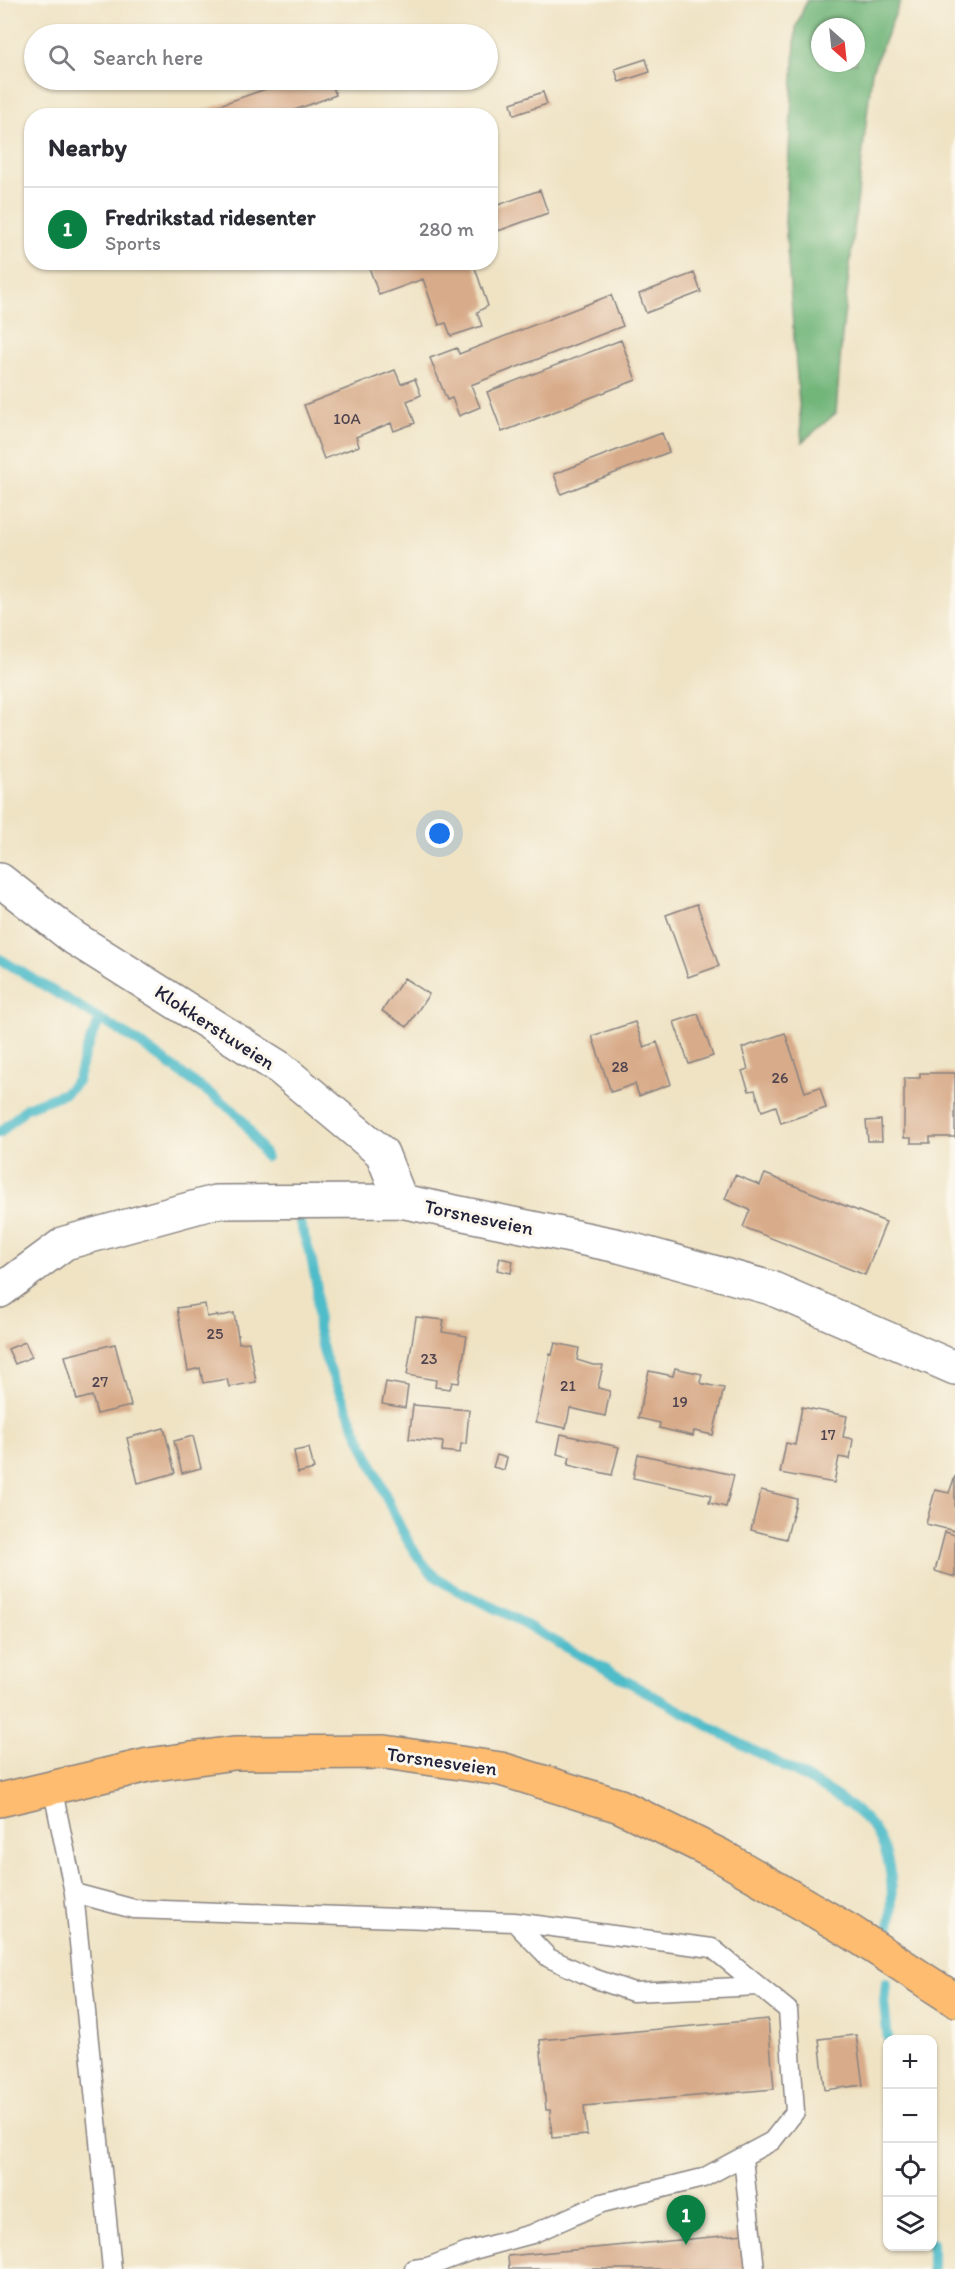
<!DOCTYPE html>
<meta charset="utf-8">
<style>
:root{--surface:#fff;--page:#f2f2f3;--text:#2b2b33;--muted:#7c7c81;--line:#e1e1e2;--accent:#0b8043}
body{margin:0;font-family:Itim,sans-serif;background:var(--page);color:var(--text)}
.controls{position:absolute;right:18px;bottom:18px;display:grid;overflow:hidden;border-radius:12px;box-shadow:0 2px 4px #0004}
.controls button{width:54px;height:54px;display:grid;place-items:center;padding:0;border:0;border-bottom:2px solid var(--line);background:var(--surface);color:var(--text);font:30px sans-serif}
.compass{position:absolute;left:811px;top:18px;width:54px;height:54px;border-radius:50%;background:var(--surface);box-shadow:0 2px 4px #0004;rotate:153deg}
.you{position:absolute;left:440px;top:834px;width:21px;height:21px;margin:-15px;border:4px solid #fff;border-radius:50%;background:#1a73e8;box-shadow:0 0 0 9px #1a73e833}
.badge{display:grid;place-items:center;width:39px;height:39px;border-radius:50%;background:var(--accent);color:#fff;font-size:20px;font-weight:700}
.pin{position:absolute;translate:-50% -50px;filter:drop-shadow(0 2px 3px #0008)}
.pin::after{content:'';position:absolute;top:32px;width:21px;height:18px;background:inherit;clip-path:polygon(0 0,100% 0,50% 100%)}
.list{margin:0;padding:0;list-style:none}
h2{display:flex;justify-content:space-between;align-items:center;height:78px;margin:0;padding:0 24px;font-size:26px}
h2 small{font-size:20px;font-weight:400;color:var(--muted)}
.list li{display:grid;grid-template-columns:39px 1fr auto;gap:18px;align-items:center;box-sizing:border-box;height:84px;padding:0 24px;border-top:2px solid var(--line)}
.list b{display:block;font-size:22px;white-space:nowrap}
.list p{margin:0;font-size:20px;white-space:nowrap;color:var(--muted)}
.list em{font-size:20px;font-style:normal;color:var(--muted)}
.icon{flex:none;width:33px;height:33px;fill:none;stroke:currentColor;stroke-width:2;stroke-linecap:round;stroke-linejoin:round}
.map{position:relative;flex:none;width:955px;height:2269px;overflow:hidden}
.search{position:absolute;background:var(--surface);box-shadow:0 2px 4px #0004;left:24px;top:24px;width:474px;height:66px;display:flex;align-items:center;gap:15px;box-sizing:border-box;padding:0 21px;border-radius:33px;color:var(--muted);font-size:22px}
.panel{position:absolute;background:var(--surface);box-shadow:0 2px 4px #0004;left:24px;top:108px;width:474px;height:162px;border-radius:24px}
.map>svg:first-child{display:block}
.forest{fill:#72b67a;stroke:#4a6c5a;stroke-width:1.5;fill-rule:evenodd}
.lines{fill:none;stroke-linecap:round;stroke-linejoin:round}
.stream{stroke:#4fbcc9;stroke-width:10}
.building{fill:#d8ac8a}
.service-casing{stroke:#888280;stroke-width:21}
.minor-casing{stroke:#888280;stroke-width:36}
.primary-casing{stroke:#888280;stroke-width:36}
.service{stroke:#fff;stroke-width:18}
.minor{stroke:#fff;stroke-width:33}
.primary{stroke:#fdbc70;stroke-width:33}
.labels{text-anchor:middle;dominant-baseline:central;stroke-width:6;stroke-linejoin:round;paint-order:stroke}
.number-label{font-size:16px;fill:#50444f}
.street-label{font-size:20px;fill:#22223b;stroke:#fbf7ec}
</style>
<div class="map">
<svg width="955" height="2269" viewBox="0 0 955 2269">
<rect width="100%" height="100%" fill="#fbf7ec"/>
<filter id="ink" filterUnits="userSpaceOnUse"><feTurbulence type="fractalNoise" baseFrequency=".0167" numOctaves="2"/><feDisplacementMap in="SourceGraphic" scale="12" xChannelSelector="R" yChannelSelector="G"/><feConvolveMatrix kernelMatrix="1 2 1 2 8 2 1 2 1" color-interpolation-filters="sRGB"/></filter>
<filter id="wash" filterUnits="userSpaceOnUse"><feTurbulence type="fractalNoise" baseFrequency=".008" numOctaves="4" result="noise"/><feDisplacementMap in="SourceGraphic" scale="24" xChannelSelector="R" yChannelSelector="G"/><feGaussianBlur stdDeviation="1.35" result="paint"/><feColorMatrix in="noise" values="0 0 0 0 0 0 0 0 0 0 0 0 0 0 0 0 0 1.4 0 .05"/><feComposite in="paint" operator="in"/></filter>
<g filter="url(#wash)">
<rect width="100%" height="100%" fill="#efe3c4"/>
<path class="forest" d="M807 0H901L872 71 842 335 836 413 802 442 785 221 796 27ZM820 27H856V63H820Z"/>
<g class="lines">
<path class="stream" d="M0 959 138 1042 234 1111 244 1122 266 1157
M0 1133 26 1108 65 1093 77 1081 85 1053 100 1019
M299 1220 311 1257 317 1288 318 1330 325 1357C341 1396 358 1434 376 1473 390 1505 404 1542 427 1568 448 1591 479 1599 505 1613 584 1658 663 1701 743 1745 779 1764 842 1793 869 1823 893 1850 894 1893 890 1927
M886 1983 884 2003 888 2040
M932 2269V2243"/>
</g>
<g id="blocks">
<path class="building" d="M646 59 650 72 619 82 615 69Z
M292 80H330L336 95 278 116H203L202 111Z
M543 92 547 104 514 115 511 103Z
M540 190 548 213 498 231 490 208Z
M367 262H473L488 306 477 312 482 326 451 336 446 323 439 325 423 279 379 295Z
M694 273 701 292 646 313 639 294Z
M611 295 623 326 471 385 480 407 459 416 452 398 447 400 430 358 457 348 459 354Z
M621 340 636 380 502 432 487 392Z
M395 370 401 384 415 379 421 395 407 401 415 423 394 431 391 423 356 437 359 446 324 459 304 405Z
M662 433 669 452 561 494 554 474Z
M697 904 719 966 688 977 666 915Z
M404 978 429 994 407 1027 382 1011Z
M698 1014 713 1056 689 1064 674 1022Z
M635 1022 644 1047 657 1042 671 1084 639 1096 635 1084 611 1092 592 1036Z
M785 1033 805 1092 820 1087 826 1108 781 1123 776 1106 762 1111 755 1090 749 1091 742 1071 748 1069 742 1048Z
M920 1073H955V1137H930V1143H911V1138H904V1078H920Z
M881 1120 882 1141H868L866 1121Z
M765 1174 886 1222 865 1275 743 1227 750 1210 725 1199 735 1175 760 1185Z
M500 1258 513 1261 511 1273 497 1270Z
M205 1304 207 1317 217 1315 218 1317 234 1313 239 1343 249 1342 256 1382 229 1387 227 1379 203 1383 200 1368 188 1371 177 1308Z
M416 1317 444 1320 442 1332 467 1336 459 1383 452 1382 450 1389 435 1387 436 1380 407 1375Z
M25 1342 32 1357 15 1364 8 1349Z
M555 1343 579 1348 577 1360 593 1365H603L598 1388 610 1391 605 1416 570 1408 566 1428 536 1422 550 1354 552 1355Z
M115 1344 131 1406 97 1414 92 1396 77 1400 65 1356Z
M675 1368 702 1374 700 1382 703 1384 724 1388 713 1435 694 1431 693 1436 659 1428 660 1423 638 1418 649 1371 673 1376Z
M386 1382 408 1386 405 1408 382 1404Z
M413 1405 469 1410 466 1444H461L460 1453 442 1451 443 1442 409 1439Z
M802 1407 847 1416 843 1437 853 1439 850 1459 839 1457 834 1483 780 1473 786 1443 795 1445Z
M164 1428 175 1473 138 1483 127 1438Z
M561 1434 619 1447 612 1475 568 1465 570 1457 557 1454Z
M193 1436 201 1468 182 1473 174 1441Z
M309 1448 314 1469 298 1473 294 1451Z
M638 1454 734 1475 726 1507 709 1503 711 1495 633 1478Z
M497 1455 507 1458 504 1470 493 1467Z
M955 1476V1531L926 1524 935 1490 949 1493Z
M761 1490 797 1499 786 1539 751 1530Z
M945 1532 955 1535V1577L935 1571Z
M768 2019 774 2089 584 2106 587 2135 552 2138 550 2110H546L540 2040Z
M855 2035H856L863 2085 825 2090 819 2039Z
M744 2234 748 2269H509L508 2256Z"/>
</g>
</g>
<g filter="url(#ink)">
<use href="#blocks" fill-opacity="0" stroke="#888280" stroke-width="1.5"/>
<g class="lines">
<g class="service-casing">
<path id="service" d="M52 1786 74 1893 112 2269
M74 1893 134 1909 514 1922 712 1948 788 2010 795 2112 772 2141 703 2178 602 2203 532 2234 473 2250 428 2267 414 2269
M514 1922 549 1958 593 1978 633 1992 759 1986
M743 2158 755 2269"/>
</g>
<g class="minor-casing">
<path id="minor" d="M0 880 74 938 280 1068 382 1153 401 1201
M0 1291 65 1243 215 1202 401 1201 619 1246 771 1288 955 1368"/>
</g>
<g class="primary-casing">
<path id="primary" d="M0 1800 148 1765 234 1753 385 1752 501 1769 620 1806 721 1856 851 1932 955 2000"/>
</g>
<use href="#service" class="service"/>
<use href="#minor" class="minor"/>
<use href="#primary" class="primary"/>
</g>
</g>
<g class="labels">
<g class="number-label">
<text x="347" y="418">10A</text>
<text x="620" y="1066">28</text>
<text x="780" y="1077">26</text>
<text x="215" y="1333">25</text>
<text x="429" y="1358">23</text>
<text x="100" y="1381">27</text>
<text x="568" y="1385">21</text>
<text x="680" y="1401">19</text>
<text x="828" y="1434">17</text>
</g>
<g class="street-label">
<text transform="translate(215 1027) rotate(33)">Klokkerstuveien</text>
<text transform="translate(479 1217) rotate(12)">Torsnesveien</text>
<text transform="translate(442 1761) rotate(8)">Torsnesveien</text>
</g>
</g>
</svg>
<div class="controls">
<button>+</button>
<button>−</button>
<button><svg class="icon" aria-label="locate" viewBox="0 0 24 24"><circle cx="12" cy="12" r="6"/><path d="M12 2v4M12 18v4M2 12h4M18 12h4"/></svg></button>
<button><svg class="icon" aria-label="layers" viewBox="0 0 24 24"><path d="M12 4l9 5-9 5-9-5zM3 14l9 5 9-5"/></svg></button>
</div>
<svg class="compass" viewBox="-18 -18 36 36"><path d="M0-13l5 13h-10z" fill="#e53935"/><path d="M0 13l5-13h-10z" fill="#7c7c81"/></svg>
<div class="you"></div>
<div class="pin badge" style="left:686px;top:2245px">1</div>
<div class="search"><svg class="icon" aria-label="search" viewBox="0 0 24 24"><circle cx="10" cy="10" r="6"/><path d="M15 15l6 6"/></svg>Search here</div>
<section class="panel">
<h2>Nearby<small></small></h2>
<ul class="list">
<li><span class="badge">1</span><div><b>Fredrikstad ridesenter</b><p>Sports</p></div><em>280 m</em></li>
</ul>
</section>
</div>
